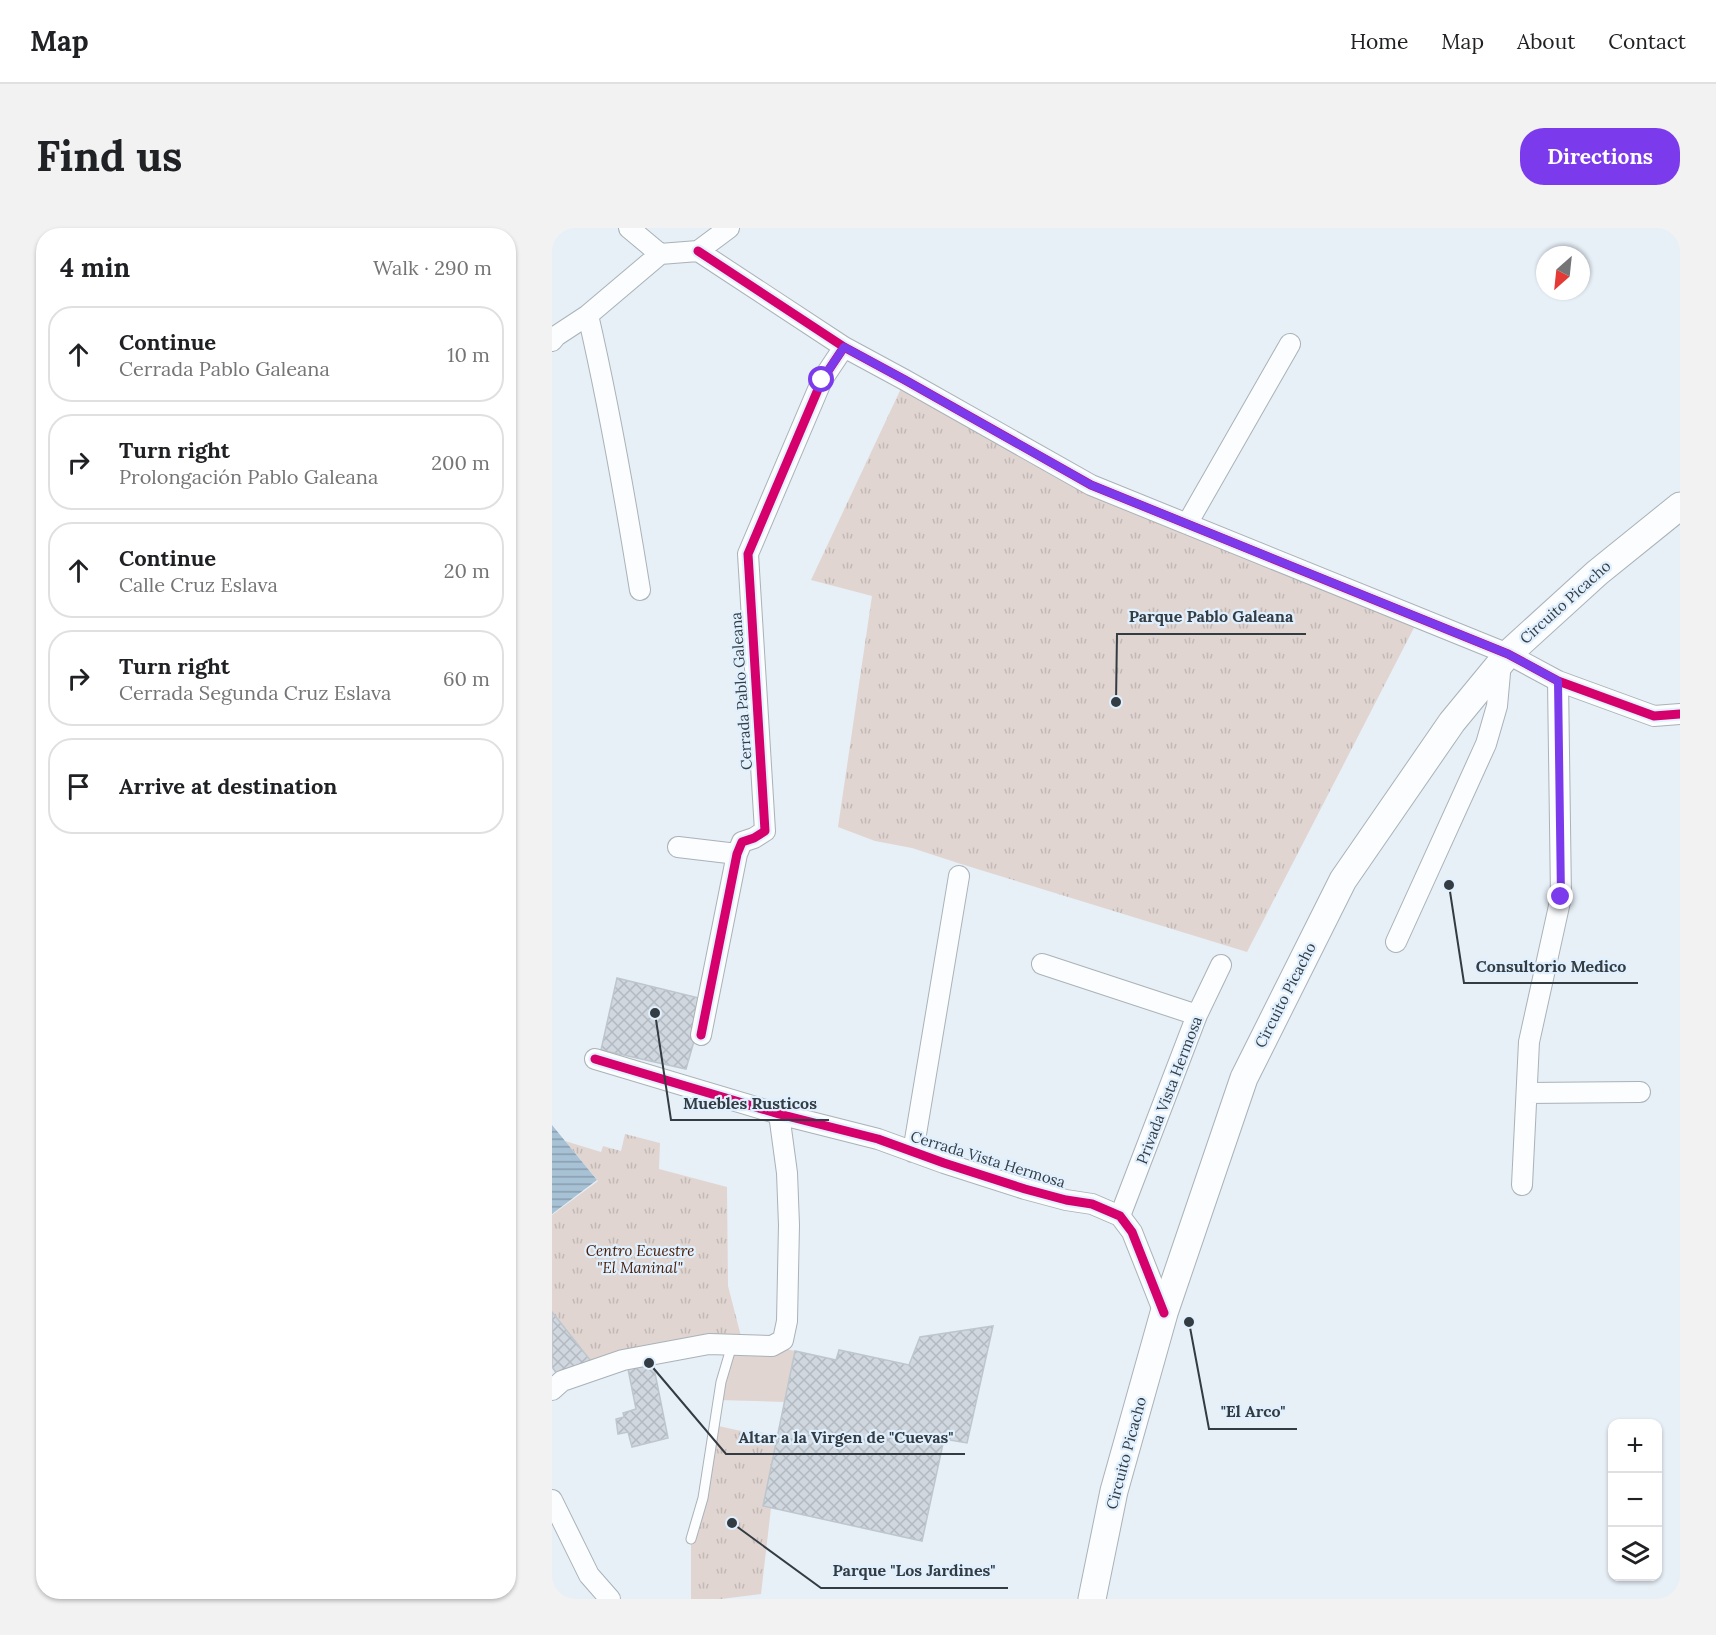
<!DOCTYPE html>
<meta charset="utf-8">
<style>
:root{--surface:#fff;--page:#f2f2f2;--text:#202124;--muted:#757577;--line:#e0e0e0;--accent:#7c3aed}
body{margin:0;font-family:Lora,serif;background:var(--page);color:var(--text)}
.controls{position:absolute;right:18px;bottom:18px;display:grid;overflow:hidden;border-radius:12px;box-shadow:0 2px 4px #0004}
.controls button{width:54px;height:54px;display:grid;place-items:center;padding:0;border:0;border-bottom:2px solid var(--line);background:var(--surface);color:var(--text);font:30px sans-serif}
.compass{position:absolute;left:984px;top:18px;width:54px;height:54px;border-radius:50%;background:var(--surface);box-shadow:0 2px 4px #0004;rotate:207deg}
.stop{position:absolute;width:18px;height:18px;margin:-14px;border:4px solid #7c3aed;border-radius:50%;background:#fff}
.stop.end{background:#7c3aed;border-color:#fff;box-shadow:0 2px 6px #0008}
.list{margin:0;padding:0;list-style:none}
h2{display:flex;justify-content:space-between;align-items:center;height:78px;margin:0;padding:0 24px;font-size:26px}
h2 small{font-size:20px;font-weight:400;color:var(--muted)}
.list li{display:grid;grid-template-columns:39px 1fr auto;gap:18px;align-items:center;box-sizing:border-box;height:96px;margin:0 12px 12px;padding:0 12px;border:2px solid var(--line);border-radius:24px}
.list b{display:block;font-size:22px;white-space:nowrap}
.list p{margin:0;font-size:20px;white-space:nowrap;color:var(--muted)}
.list em{font-size:20px;font-style:normal;color:var(--muted)}
.icon{flex:none;width:33px;height:33px;fill:none;stroke:currentColor;stroke-width:2;stroke-linecap:round;stroke-linejoin:round}
.map{position:relative;flex:none;width:1128px;height:1371px;overflow:hidden;border-radius:24px}
header{display:flex;align-items:center;gap:36px;box-sizing:border-box;height:84px;padding:0 30px;background:var(--surface);border-bottom:2px solid var(--line)}
header strong{font-size:28px}
nav{display:flex;gap:33px;margin-inline-start:auto;font-size:21px}
.intro{display:flex;align-items:center;justify-content:space-between;box-sizing:border-box;height:144px;padding:0 36px}
h1{margin:0;font-size:42px}
.button{padding:15px 27px;border-radius:24px;background:var(--accent);color:#fff;font-size:21px;font-weight:700}
main{display:flex;gap:36px;padding:0 36px}
aside{flex:1;background:var(--surface);border-radius:24px;box-shadow:0 2px 4px #0004}
.map>svg:first-child{display:block}
.grass{fill:#e1d5d1}
.park{fill:url(#park-tufts)}
.water{fill:url(#water-rules)}
.building{fill:url(#building-cross-hatch);stroke:#bec6cd;stroke-width:1.5}
.lines{fill:none;stroke-linecap:round;stroke-linejoin:round}
.lane-casing{stroke:#aab2b8;stroke-width:11}
.street-casing{stroke:#aab2b8;stroke-width:22}
.secondary-casing{stroke:#aab2b8;stroke-width:29}
.lane{stroke:#fbfdfe;stroke-width:9}
.street{stroke:#fbfdfe;stroke-width:20}
.secondary{stroke:#fbfdfe;stroke-width:27}
.cycleway-casing{stroke:#e0f0fe;stroke-width:13}
.cycleway{stroke:#d6006c;stroke-width:9}
.route{stroke:#7c3aed;stroke-width:8}
.labels{text-anchor:middle;dominant-baseline:central;stroke-width:4.5;stroke-linejoin:round;paint-order:stroke}
.street-label{font-size:15px;fill:#343c43;stroke:#e0f0fe}
.park-label{font-size:15px;font-style:italic;fill:#481900;stroke:#e0f0fe}
.leader{fill:none;stroke:#343c43;stroke-width:2}
.callout-dot{fill:#343c43;stroke:#e0f0fe;stroke-width:2}
.callout-label{font-size:16px;text-anchor:middle;font-weight:bold;fill:#343c43;stroke:#e0f0fe;stroke-width:4.5;stroke-linejoin:round;paint-order:stroke}
</style>
<header>
<strong>Map</strong>
<nav><a>Home</a><a>Map</a><a>About</a><a>Contact</a></nav>
</header>
<div class="intro"><h1>Find us</h1><a class="button">Directions</a></div>
<main>
<aside>
<h2>4 min<small>Walk · 290 m</small></h2>
<ul class="list">
<li><svg class="icon" aria-label="ahead" viewBox="0 0 24 24"><path d="M12 20V5M6 11l6-6 6 6"/></svg><div><b>Continue</b><p>Cerrada Pablo Galeana</p></div><em>10 m</em></li>
<li><svg class="icon" aria-label="right" viewBox="0 0 24 24"><path d="M7 20v-9h11M14 6l5 5-5 5"/></svg><div><b>Turn right</b><p>Prolongación Pablo Galeana</p></div><em>200 m</em></li>
<li><svg class="icon" aria-label="ahead" viewBox="0 0 24 24"><path d="M12 20V5M6 11l6-6 6 6"/></svg><div><b>Continue</b><p>Calle Cruz Eslava</p></div><em>20 m</em></li>
<li><svg class="icon" aria-label="right" viewBox="0 0 24 24"><path d="M7 20v-9h11M14 6l5 5-5 5"/></svg><div><b>Turn right</b><p>Cerrada Segunda Cruz Eslava</p></div><em>60 m</em></li>
<li><svg class="icon" aria-label="arrive" viewBox="0 0 24 24"><path d="M6 21V4h12l-3 4 3 4H6"/></svg><div><b>Arrive at destination</b></div></li>
</ul>
</aside>
<div class="map">
<svg width="1128" height="1371" viewBox="0 0 1128 1371">
<defs>
<pattern id="park-tufts" width="24" height="20" patternUnits="userSpaceOnUse" patternTransform="scale(1.5)"><rect width="24" height="20" fill="#e1d5d1"/><path d="M3 7l-1-3M5 7V3M7 7l1-3M15 17l-1-3M17 17v-4M19 17l1-3" fill="none" stroke="#c2b8b5"/></pattern>
<pattern id="water-rules" width="6" height="5" patternUnits="userSpaceOnUse" patternTransform="scale(1.5)"><rect width="6" height="5" fill="#a7c1d5"/><path d="M0 2.5h6" fill="none" stroke="#899eae"/></pattern>
<pattern id="building-cross-hatch" width="8" height="8" patternUnits="userSpaceOnUse" patternTransform="scale(1.5)"><rect width="8" height="8" fill="#d0d7de"/><path d="M0 0l8 8M0 8l8-8" fill="none" stroke="#b3b9c0"/></pattern>
</defs>
<rect width="100%" height="100%" fill="#e7eff7"/>
<path class="grass" d="M180 1117 220 1118 243 1123 233 1174 166 1172Z"/>
<path class="park" d="M353 152 539 257 867 390 695 724 409 636 360 620 323 613 286 599 320 368 259 352Z
M73 906 108 915 107 941 175 959 176 1058 191 1116 47 1141 38 1132 0 1084V987L46 953 13 913 49 924 51 918 69 923Z
M162 1197 189 1203 226 1206 211 1277 219 1280 209 1366 169 1371H139V1311Z"/>
<path class="water" d="M0 897 45 952 0 986Z"/>
<path class="building" d="M65 750 151 771 142 813 134 841 49 822Z
M0 1084 38 1132 47 1141 9 1152 0 1139Z
M441 1098 415 1215 392 1211 370 1313 211 1278 243 1123 284 1132 287 1122 357 1137 368 1109Z
M101 1135 116 1210 80 1219 76 1204 66 1206 64 1191 72 1189 71 1185 84 1181 76 1141Z"/>
<g class="lines">
<g class="lane-casing">
<path id="lane" d="M139 1311 151 1270 169 1154 180 1117"/>
</g>
<g class="street-casing">
<path id="street" d="M77 0 108 26
M146 23 292 119 353 152 539 257 956 426 1006 453 1102 488 1128 486
M36 87C57 178 73 269 88 362
M0 113 4 108 36 87 108 26 146 23 177 0
M635 296 738 116
M126 619 185 626
M844 714 934 516 945 478 949 434
M490 736 645 787
M149 807 185 626 190 614 202 610 213 603 196 326 270 152 292 119
M43 831 227 886 326 911 392 935 473 961 514 972 540 976 568 988 580 1004 612 1085
M975 865 1088 864
M361 924 407 648
M970 957 977 814 1009 669 1006 453
M568 988 645 787 669 737
M0 1162 10 1153 71 1132 157 1116 220 1118 231 1112 235 1093 237 997 235 945 227 886
M0 1272 37 1347 58 1371"/>
</g>
<g class="secondary-casing">
<path id="secondary" d="M540 1371 562 1263 612 1085 692 850 791 652 900 494 956 426 1045 345 1128 278"/>
</g>
<use href="#lane" class="lane"/>
<use href="#street" class="street"/>
<use href="#secondary" class="secondary"/>
<g class="cycleway-casing">
<path id="cycleway" d="M146 23 292 119 353 152 539 257 956 426 1006 453 1102 488 1128 486
M149 807 185 626 190 614 202 610 213 603 196 326 270 152 292 119
M43 831 227 886 326 911 392 935 473 961 514 972 540 976 568 988 580 1004 612 1085"/>
</g>
<use href="#cycleway" class="cycleway"/>
</g>
<g class="lines">
<path class="route" d="M270 152 292 119 353 152 539 257 956 426 1006 453 1009 669"/>
</g>
<g class="labels">
<g class="street-label">
<text transform="translate(1013 374) rotate(-42)">Circuito Picacho</text>
<text transform="translate(189 463) rotate(-94)">Cerrada Pablo Galeana</text>
<text transform="translate(733 767) rotate(-63)">Circuito Picacho</text>
<text transform="translate(617 862) rotate(-69)">Privada Vista Hermosa</text>
<text transform="translate(436 931) rotate(17)">Cerrada Vista Hermosa</text>
<text transform="translate(574 1225) rotate(-75)">Circuito Picacho</text>
</g>
<g class="park-label">
<text x="88" y="1022">Centro Ecuestre<tspan x="88" dy="17">"El Maninal"</tspan></text>
</g>
</g>
<path class="leader" d="M564 474L565 406H754M897 657L912 755H1086M103 785L119 892H277M637 1094L657 1201H745M97 1135L174 1226H413M180 1295L269 1360H456"/>
<g class="callout-dot">
<circle cx="564" cy="474" r="6"/>
<circle cx="897" cy="657" r="6"/>
<circle cx="103" cy="785" r="6"/>
<circle cx="637" cy="1094" r="6"/>
<circle cx="97" cy="1135" r="6"/>
<circle cx="180" cy="1295" r="6"/>
</g>
<g class="callout-label">
<text x="659" y="394">Parque Pablo Galeana</text>
<text x="999" y="744">Consultorio Medico</text>
<text x="198" y="881">Muebles Rusticos</text>
<text x="701" y="1189">"El Arco"</text>
<text x="294" y="1215">Altar a la Virgen de "Cuevas"</text>
<text x="362" y="1348">Parque "Los Jardines"</text>
</g>
</svg>
<div class="controls">
<button>+</button>
<button>−</button>
<button><svg class="icon" aria-label="layers" viewBox="0 0 24 24"><path d="M12 4l9 5-9 5-9-5zM3 14l9 5 9-5"/></svg></button>
</div>
<svg class="compass" viewBox="-18 -18 36 36"><path d="M0-13l5 13h-10z" fill="#e53935"/><path d="M0 13l5-13h-10z" fill="#757577"/></svg>
<div class="stop" style="left:270px;top:152px"></div>
<div class="stop end" style="left:1009px;top:669px"></div>
</div>
</main>
